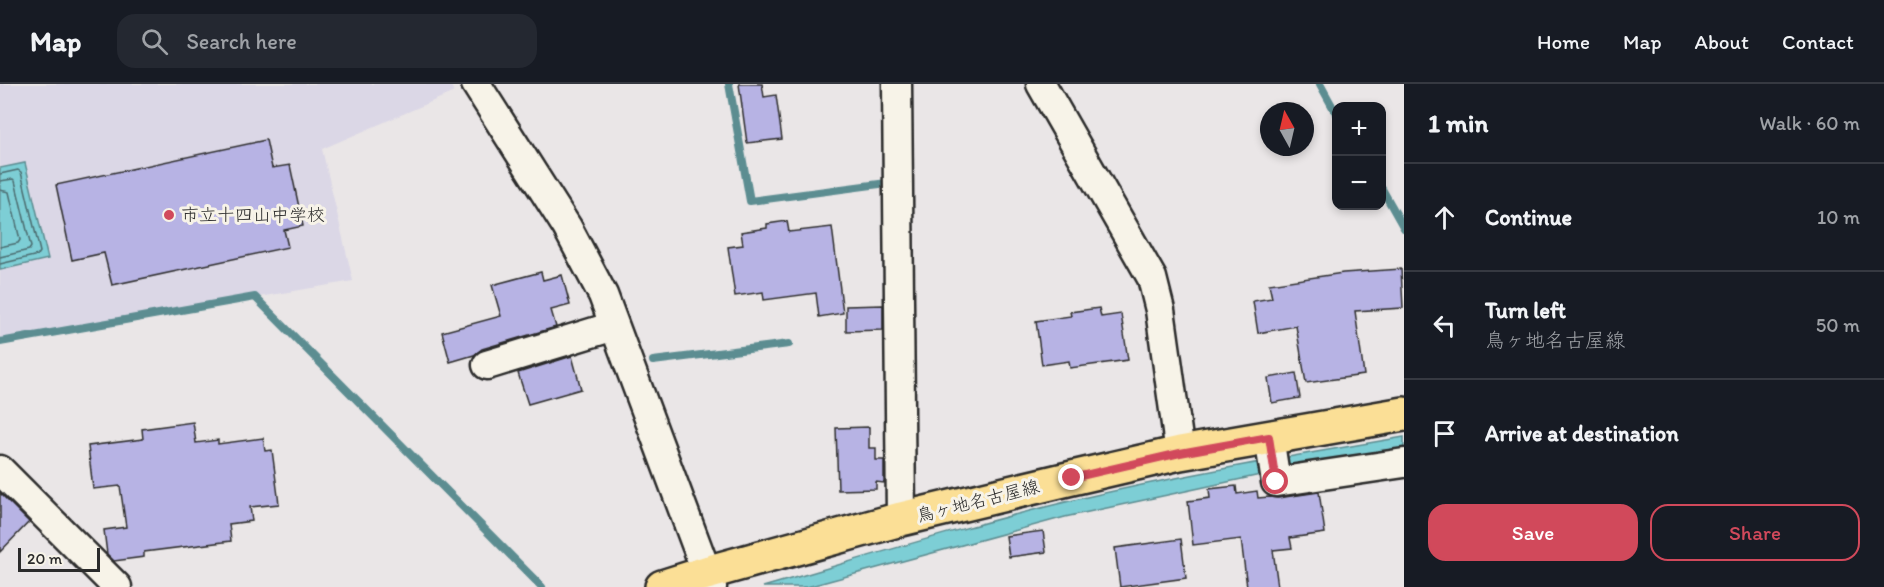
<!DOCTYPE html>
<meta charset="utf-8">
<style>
:root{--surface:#171b24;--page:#242831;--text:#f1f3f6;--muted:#9ea1a6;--line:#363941;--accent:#d1495b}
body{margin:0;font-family:Itim,"Klee One",sans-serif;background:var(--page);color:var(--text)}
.controls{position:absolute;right:18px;top:18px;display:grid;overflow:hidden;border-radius:12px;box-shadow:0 3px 9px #0003}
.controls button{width:54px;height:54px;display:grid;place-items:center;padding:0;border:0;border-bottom:2px solid var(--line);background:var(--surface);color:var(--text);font:30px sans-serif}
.compass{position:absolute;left:1260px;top:18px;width:54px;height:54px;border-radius:50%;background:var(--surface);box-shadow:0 3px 9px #0003;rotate:352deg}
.scale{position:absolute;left:18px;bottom:15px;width:82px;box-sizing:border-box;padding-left:6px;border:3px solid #2b2b2b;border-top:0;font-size:16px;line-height:21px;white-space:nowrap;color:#2b2b2b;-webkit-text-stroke:4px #f7f3e8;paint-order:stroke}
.stop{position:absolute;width:18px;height:18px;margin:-14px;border:4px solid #d1495b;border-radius:50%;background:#fff}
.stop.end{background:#d1495b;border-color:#fff;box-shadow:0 2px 6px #0008}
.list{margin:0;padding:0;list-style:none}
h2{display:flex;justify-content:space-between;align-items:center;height:78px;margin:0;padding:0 24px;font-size:26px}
h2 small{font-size:20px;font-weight:400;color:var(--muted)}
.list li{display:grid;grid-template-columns:39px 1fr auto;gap:18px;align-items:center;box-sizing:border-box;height:108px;padding:0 24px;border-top:2px solid var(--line)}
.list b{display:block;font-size:22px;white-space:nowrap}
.list p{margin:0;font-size:20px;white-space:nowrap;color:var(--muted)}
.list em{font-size:20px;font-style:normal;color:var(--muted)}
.actions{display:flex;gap:12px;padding:18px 24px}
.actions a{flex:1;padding:14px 0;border:2px solid var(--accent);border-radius:18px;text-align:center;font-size:21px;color:var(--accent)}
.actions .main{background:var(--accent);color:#fff}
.icon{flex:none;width:33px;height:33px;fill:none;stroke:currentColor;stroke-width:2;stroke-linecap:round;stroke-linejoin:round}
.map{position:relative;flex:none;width:1404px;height:503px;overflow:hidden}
header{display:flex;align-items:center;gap:36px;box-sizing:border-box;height:84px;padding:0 30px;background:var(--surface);border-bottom:2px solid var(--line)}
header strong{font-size:28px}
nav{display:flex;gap:33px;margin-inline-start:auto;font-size:21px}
.search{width:420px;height:54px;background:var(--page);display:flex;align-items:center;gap:15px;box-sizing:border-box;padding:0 21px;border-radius:18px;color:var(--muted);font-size:22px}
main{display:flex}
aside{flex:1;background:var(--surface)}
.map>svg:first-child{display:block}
.built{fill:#dbd7e6}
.water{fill:#7dced5;stroke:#5c8d91;stroke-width:1.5}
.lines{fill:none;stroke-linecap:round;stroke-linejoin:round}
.shore{stroke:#4c6c6f;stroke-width:1.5}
.stream{stroke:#5c8d91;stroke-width:8}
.building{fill:#b7b3e4;stroke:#2b2b2b;stroke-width:1.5}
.minor-casing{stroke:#2b2b2b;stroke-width:33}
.major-casing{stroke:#2b2b2b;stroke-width:38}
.minor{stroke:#f7f3e8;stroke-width:28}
.major{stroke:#fbdf96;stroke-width:33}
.route{stroke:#d1495b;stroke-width:8}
.poi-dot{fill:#d1495b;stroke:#f7f3e8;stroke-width:2}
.labels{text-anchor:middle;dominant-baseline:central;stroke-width:6;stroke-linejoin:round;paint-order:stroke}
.poi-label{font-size:18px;fill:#2b2b2b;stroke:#f7f3e8;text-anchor:start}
.street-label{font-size:18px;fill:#2b2b2b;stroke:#f7f3e8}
</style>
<header>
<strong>Map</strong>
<div class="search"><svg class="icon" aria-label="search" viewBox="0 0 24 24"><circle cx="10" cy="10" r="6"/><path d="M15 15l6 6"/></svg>Search here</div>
<nav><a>Home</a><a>Map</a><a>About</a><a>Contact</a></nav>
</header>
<main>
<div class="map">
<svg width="1404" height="503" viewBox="0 0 1404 503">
<rect width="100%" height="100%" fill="#eae6e7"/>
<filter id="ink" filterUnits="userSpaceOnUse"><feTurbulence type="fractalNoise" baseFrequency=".0167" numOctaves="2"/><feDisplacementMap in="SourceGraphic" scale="12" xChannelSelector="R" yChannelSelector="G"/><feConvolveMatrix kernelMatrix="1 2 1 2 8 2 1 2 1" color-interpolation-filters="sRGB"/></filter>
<g filter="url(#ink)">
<path class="built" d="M0 0H450L454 8 322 65 353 197 0 257Z"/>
<path class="water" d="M25 79 48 175 0 186V84Z
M1404 353V368L1265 390 1065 433 807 503H763C870 472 978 438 1087 413 1192 389 1298 371 1404 353Z"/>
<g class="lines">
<path class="shore" d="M0 90 18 86 21 88 40 168 38 171 0 180
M0 97 13 95 15 97 31 163 29 166 0 173
M0 106 9 108 20 156 18 159 0 163"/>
<path class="stream" d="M729 0 750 117 887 99
M1320 0 1336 29
M1382 105 1404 144
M0 258 255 213 542 503
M653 277 789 260"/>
</g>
<path class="building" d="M739 0H762L764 13 776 11 782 55 747 59Z
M266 56 272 84 290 81 303 142 284 146 288 163 112 201 104 169 72 176 56 101Z
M787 137 789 148 832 143 843 229 819 233 816 209 764 216 763 208 735 212 728 163 743 161 741 148 767 144V140Z
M1401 185 1403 224 1355 227 1364 291 1306 299 1296 242 1258 249 1253 217 1272 214 1269 200 1343 189Z
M541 188 543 196 562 191 570 221 551 226 556 243 482 265 474 271 450 278 442 248 501 232 492 201Z
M883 221V246L846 247V222Z
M1099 224 1101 233 1121 230 1128 276 1070 284 1069 277 1042 281 1036 237 1071 232 1070 228Z
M572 272 581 305 528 320 518 289Z
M1296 289 1300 314 1272 319 1268 294Z
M193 338 196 359 218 356V360L263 354 265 367 272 366 279 420 250 423 252 437 229 440 231 457 144 468V473L114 477 107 470 104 446 126 443 120 402 93 405 88 362 143 355 142 345Z
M869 343V364H876V376H884V399L876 398V405L838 406 836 344Z
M1236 402 1237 410 1257 407 1258 414 1269 413 1278 414 1319 408 1325 449 1290 454 1292 464 1273 466 1278 503H1247L1241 455 1193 461 1188 417 1210 414 1209 405Z
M0 409 29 438 0 468Z
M1043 447 1046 468 1009 473 1006 452Z
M1181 455 1186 494 1120 503 1115 464Z"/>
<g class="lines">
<g class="minor-casing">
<path id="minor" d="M476 0 567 143 603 211 712 503
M897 0 901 435
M1041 0 1152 194 1160 226 1180 369
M487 281 614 242
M1269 353 1276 398 1404 379
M0 386 117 503"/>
</g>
<g class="major-casing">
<path id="major" d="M662 503 706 489 901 435 1072 394 1180 369 1404 330"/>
</g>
<use href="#minor" class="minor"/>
<use href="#major" class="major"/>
</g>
</g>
<g class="lines" filter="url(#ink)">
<path class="route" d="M1072 394 1180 369 1269 353 1276 398"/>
</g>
<circle class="poi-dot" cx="169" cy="131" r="6"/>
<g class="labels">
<g class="poi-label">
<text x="181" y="131">市立十四山中学校</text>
</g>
<g class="street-label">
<text transform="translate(978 417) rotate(-14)">鳥ヶ地名古屋線</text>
</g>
</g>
</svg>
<div class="controls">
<button>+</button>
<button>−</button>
</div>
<svg class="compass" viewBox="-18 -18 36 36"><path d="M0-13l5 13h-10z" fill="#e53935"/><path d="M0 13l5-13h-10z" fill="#9ea1a6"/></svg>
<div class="scale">20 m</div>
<div class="stop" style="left:1276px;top:398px"></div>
<div class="stop end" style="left:1072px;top:394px"></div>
</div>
<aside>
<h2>1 min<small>Walk · 60 m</small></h2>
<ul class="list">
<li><svg class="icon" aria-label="ahead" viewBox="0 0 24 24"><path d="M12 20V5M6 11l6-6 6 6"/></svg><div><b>Continue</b></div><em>10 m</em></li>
<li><svg class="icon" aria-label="left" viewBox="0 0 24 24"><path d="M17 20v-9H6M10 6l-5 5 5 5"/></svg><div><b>Turn left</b><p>鳥ヶ地名古屋線</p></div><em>50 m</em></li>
<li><svg class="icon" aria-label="arrive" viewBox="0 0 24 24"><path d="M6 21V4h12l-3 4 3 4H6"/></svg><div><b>Arrive at destination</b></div></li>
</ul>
<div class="actions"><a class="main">Save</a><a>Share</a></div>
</aside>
</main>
